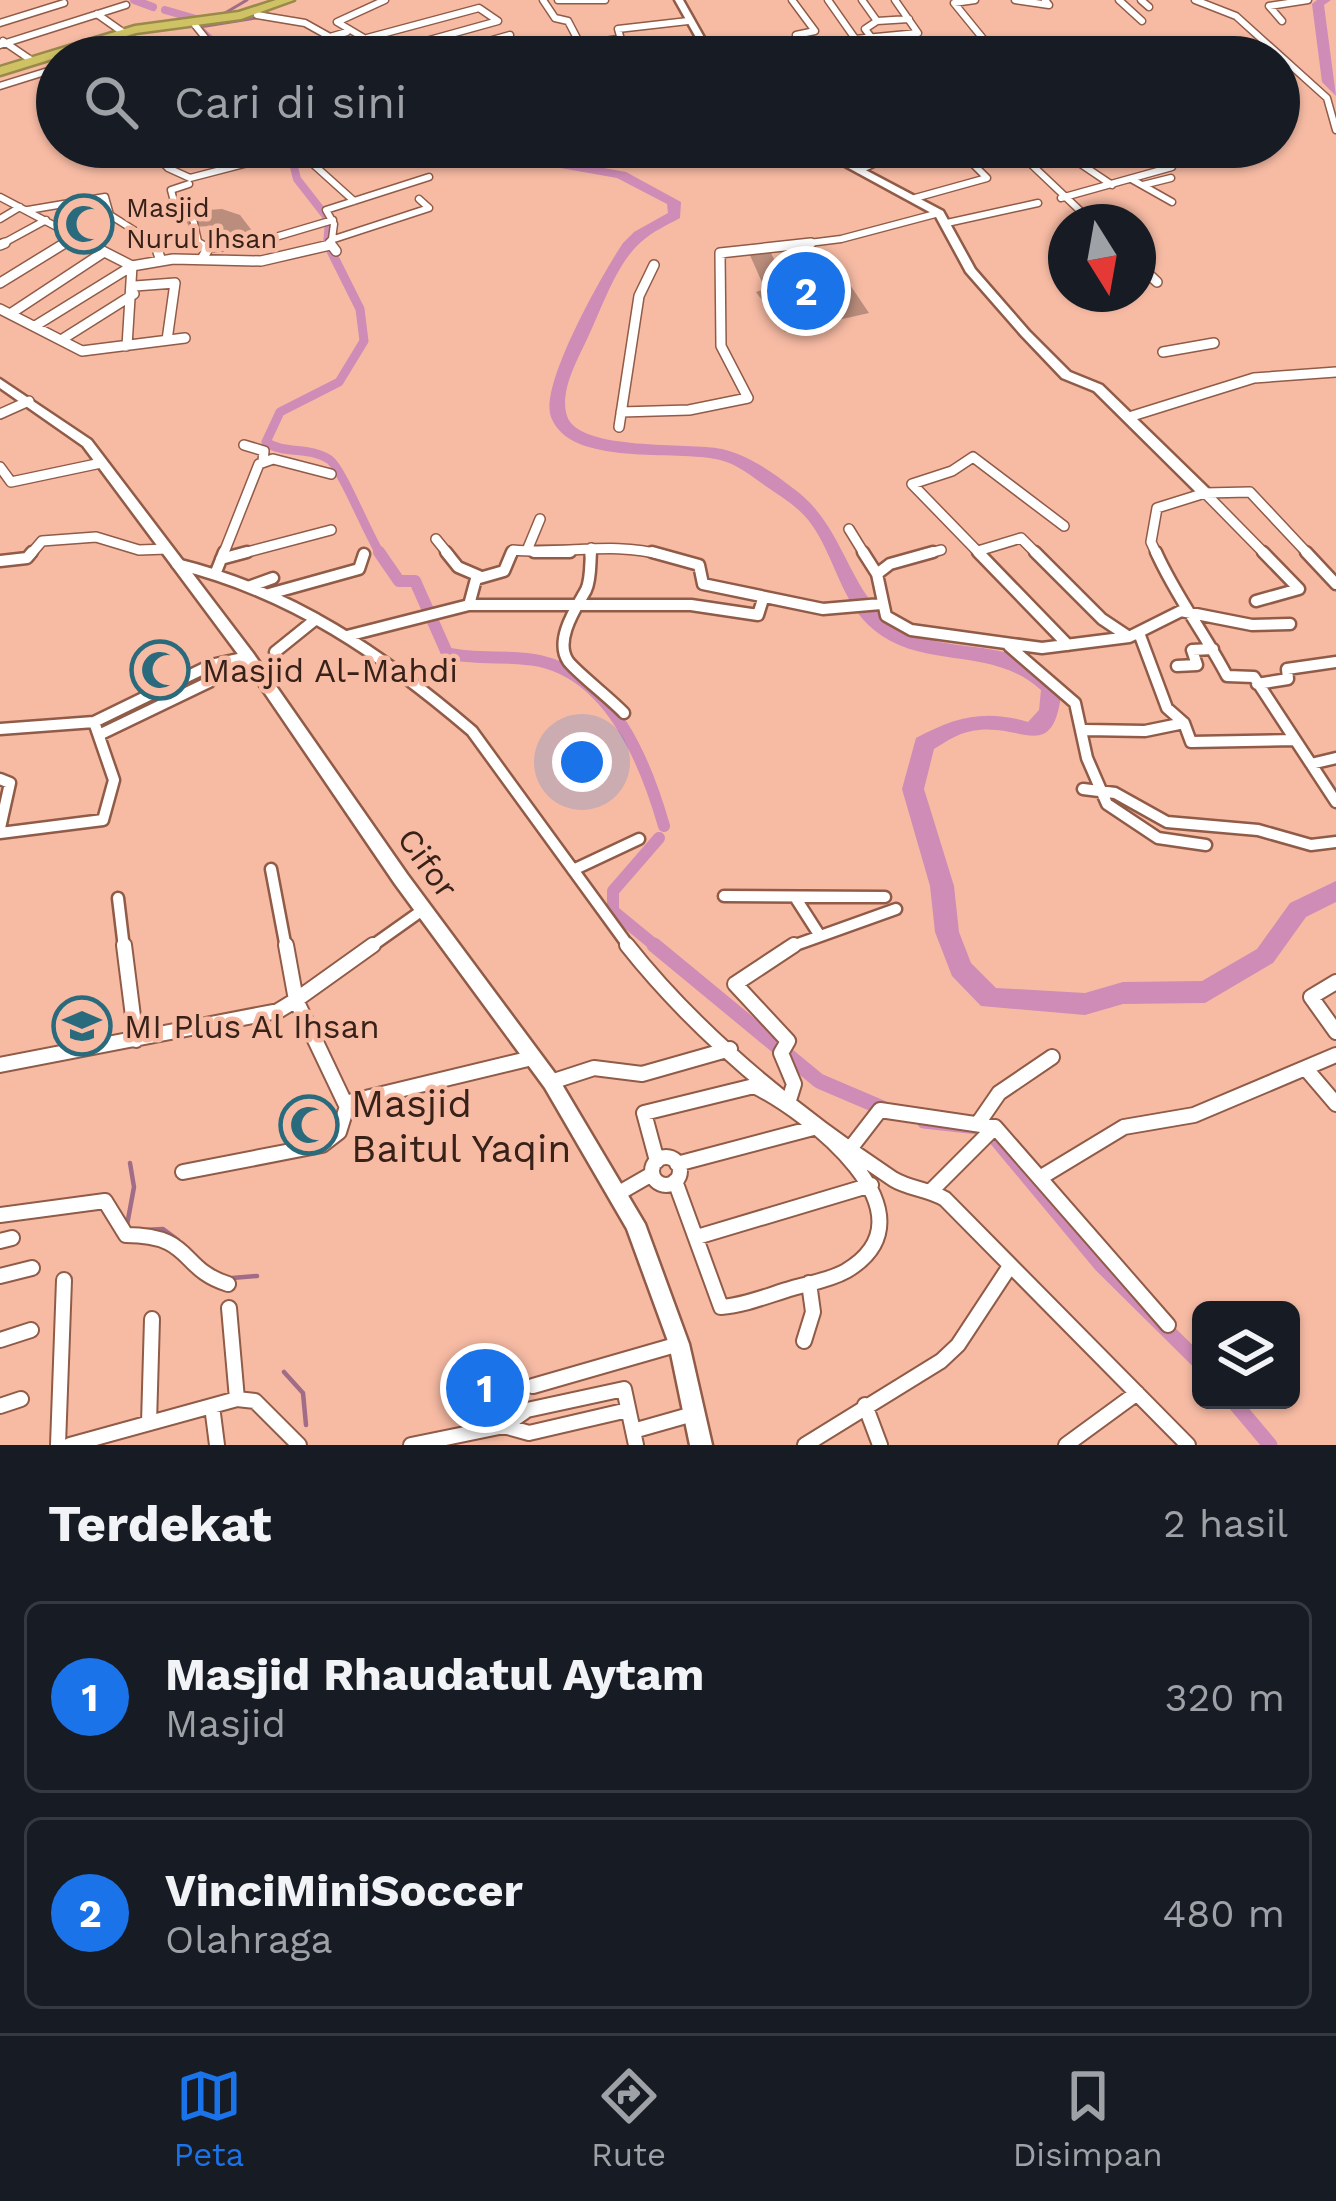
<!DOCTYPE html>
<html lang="id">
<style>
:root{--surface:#171b24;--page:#20242c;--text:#f1f3f6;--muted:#9ea1a6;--line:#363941;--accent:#1a73e8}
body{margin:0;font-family:"Work Sans",sans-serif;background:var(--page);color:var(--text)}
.controls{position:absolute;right:36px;bottom:36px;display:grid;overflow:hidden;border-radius:18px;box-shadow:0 3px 9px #0004}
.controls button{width:108px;height:108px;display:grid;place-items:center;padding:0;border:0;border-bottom:3px solid var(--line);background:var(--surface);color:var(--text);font:60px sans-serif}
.compass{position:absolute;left:1048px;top:204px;width:108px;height:108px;border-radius:50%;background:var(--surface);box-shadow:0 3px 9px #0004;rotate:169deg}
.you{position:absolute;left:582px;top:762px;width:42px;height:42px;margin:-30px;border:9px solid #fff;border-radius:50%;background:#1a73e8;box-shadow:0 0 0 18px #1a73e833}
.badge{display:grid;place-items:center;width:78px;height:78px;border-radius:50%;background:var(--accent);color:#fff;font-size:39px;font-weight:700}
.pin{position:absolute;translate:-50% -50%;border:6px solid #fff;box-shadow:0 3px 12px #0006}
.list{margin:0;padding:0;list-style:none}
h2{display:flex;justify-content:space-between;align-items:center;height:156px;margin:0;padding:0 48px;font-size:51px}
h2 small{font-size:39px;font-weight:400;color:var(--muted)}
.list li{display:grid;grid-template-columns:78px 1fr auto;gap:36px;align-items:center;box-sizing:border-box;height:192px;margin:0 24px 24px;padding:0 24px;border:3px solid var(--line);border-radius:18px}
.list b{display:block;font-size:45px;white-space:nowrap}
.list p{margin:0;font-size:39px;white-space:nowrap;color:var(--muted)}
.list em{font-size:39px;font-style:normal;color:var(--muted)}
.icon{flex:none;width:66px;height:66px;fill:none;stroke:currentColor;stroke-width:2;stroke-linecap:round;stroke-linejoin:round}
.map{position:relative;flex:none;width:1336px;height:1445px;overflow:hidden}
.search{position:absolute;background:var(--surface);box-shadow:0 3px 9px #0004;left:36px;right:36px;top:36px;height:132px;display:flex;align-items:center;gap:30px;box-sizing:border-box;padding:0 42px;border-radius:66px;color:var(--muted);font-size:45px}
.sheet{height:588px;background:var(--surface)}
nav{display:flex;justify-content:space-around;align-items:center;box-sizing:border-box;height:168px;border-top:3px solid var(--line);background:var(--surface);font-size:33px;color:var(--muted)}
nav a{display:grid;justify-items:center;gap:6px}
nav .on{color:var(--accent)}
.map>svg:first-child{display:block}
.green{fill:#ba8d7c}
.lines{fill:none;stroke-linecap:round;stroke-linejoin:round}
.stream-far1{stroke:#a16c87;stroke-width:3}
.stream{stroke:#a16c87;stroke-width:4.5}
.canal-far3{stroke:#cf8cb6;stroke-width:8}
.canal-far2{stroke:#cf8cb6;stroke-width:9}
.canal-far1{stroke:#cf8cb6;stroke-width:12}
.canal{stroke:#cf8cb6;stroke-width:15}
.river{fill:#cf8cb6;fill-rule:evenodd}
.building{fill:#dca16e;stroke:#aa7d57;stroke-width:3}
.street-far3-casing{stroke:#905b47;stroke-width:9}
.street-far2-casing{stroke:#905b47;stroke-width:12}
.street-far1-casing{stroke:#905b47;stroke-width:15}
.street-casing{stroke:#905b47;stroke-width:18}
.secondary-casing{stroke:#905b47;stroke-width:5}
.highway-casing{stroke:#9a8a4a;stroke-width:5}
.street-far3{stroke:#fff;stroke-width:6}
.street-far2{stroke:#fff;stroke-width:9}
.street-far1{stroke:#fff;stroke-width:10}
.street{stroke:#fff;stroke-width:14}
.secondary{fill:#fff;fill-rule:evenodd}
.highway{fill:#cfc265;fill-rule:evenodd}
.labels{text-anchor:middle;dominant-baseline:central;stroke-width:9;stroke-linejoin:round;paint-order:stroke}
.far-poi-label{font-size:27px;fill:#372118;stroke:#f7bba4;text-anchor:start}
.poi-label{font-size:33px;fill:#372118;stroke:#f7bba4;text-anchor:start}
.street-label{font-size:33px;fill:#372118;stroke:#f7bba4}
.near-poi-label{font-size:39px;fill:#372118;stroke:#f7bba4;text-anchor:start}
</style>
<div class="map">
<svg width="1336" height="1445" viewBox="0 0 1336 1445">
<rect width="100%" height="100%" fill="#f7bba4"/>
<path class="green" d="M222 209 240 215 256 236 212 244V226L189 227 182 212Z
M770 251 790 291 844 276 869 313 785 332 756 292 765 289 749 253Z"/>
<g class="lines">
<path class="stream-far1" d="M220 16 247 0
M200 27 256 18"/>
<path class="stream" d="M127 1225 134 1187 130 1163
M144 1230 163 1229 178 1240
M232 1278 257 1276
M284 1372 303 1393 306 1425"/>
<path class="canal-far3" d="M134 0 153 7
M165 10 196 19 197 26
M199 29 214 43 211 57
M289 147 297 179 329 220 327 246"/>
<path class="canal-far2" d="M327 243 360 309 364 341 339 382 280 412 266 442C284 455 311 446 330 460 342 469 368 535 381 555"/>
<path class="canal-far1" d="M379 552 399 581H415L447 653C478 661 510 654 540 661 612 677 646 763 664 826
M658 948 613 911V891L659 838"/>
<path class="canal" d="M654 945 819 1081 887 1110
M924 1121 987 1128 1101 1265 1201 1364
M1232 1400 1270 1445"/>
<path class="river" d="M1317 0H1331L1324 5 1336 96 1322 82 1312 4Z
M543 157 626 172 681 202 680 218C667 225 652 232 641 242 616 264 602 308 588 337 578 359 559 391 567 416 579 452 689 442 722 449 749 455 773 473 794 489 848 528 848 601 904 630 955 657 1024 634 1062 688 1054 764 1025 725 979 730 962 731 948 740 934 749L924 789 954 886 959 932 971 963 996 988 1085 993 1123 982 1202 981 1257 949 1290 903 1336 881V902L1306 917 1273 963 1205 1003 1123 1004 1085 1015 981 1006 952 976 935 932 930 886 902 789 916 738C955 717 985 709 1028 722L1039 710 1041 690C992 645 924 671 874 630 840 602 835 555 809 521 798 507 782 497 767 487 753 477 737 464 720 460 676 449 570 468 551 417 539 385 603 273 623 243L634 232 668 213 667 204 617 178 538 164 536 161Z"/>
</g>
<path class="building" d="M295 1107 327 1112 329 1125 317 1134 284 1137Z
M477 1361 513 1379 494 1416 457 1398Z"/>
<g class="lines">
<g class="street-far3-casing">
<path id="street-far3" d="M385 0 337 22 396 57
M543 0 555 18 568 21 580 44
M558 0H605
M828 0 868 57
M862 0 877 21
M975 0 954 3 998 57
M1015 0 1049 5 1045 0
M1119 0 1142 21
M1141 0 1149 7
M1195 0 1236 16 1327 98 1336 130
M97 14 124 33
M257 15 305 23 330 37 347 32
M1282 21 1269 6 1308 0
M0 23 64 3
M871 37 865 29 877 21 909 19
M367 38 479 8 498 21 390 51
M855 39 918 33 895 0
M3 41 31 60
M0 45 126 5
M866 54 913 48 904 35
M154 57 207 40 195 25
M290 57 291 49
M329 57 330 37
M432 57 510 35
M496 57 618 39
M626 57 618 29 688 21
M740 57 804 49 796 35 815 31 792 0
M926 57 991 48
M0 86 48 71
M148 147 168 168 190 178 310 147
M1013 147 1092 222
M307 149 314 165 354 201
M158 152 181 147
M1063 152 1112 185
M88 154 94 147
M971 162 1000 147
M1029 162 1078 147
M859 170 897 154
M1133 180 1172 202
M189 184 171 190 176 209 193 219 199 246
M1143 185 1171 178
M0 197 93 246
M915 198 987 178 971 162 941 147
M1061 198 1172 167
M28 210 105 197 110 215 159 246
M0 219 20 207
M947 223 1038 203
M61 227 75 218 108 213
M331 240 429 208 419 199
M0 245 46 220
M61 246 76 236
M222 246 262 241 333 220
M331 246 334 224 326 210 429 177
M785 246 841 239 939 213"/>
</g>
<g class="street-far2-casing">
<path id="street-far2" d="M87 243 132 266 127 346
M155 243 161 261
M197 243 206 248
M330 243 336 251
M0 245 5 243
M202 259 209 247 249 243
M1138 264 1157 282
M0 283 65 243
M135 286 175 283 167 340
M0 309 82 351 185 338
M10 314 104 252
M35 326 132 266 173 259 261 261 330 245
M61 340 134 294
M1163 352 1214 343
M621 412 689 410 748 398 721 346 720 253 811 243
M0 414 29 401
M1129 417 1254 378 1336 372
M619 427 639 296 654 265
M244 445 264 451 263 461
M0 467 11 482 101 463
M912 484 981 555
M912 484 952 471 973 457 1064 526
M1205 493 1266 555
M849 529 865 555
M436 539 449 555
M528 548 540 519
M978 551 1021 538 1038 555
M30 555 42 541 96 537 139 550 167 549
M223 555 259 464 273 459 331 474
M236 555 331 530
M511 555 513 550C565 555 612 541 663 555
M590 555 591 548
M922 555 941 550
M1157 555 1151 542 1157 508 1205 493 1250 492 1309 555"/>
</g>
<g class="street-far1-casing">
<path id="street-far1" d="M446 552 458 567 479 576
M534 552H570
M591 552C590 564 591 580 586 590 576 608 554 640 568 661 576 672 611 699 624 713
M652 552 699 565 703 584 823 609 881 604
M863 552 877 574 886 616 911 630 1042 648 1129 637 1181 611 1252 625 1290 624
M978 552 1068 645
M1035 552 1102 619 1129 637
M1156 552C1176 597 1204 632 1227 676L1254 677 1336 802
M1306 552 1336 584
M221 559 247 552
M0 561 27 558 32 552
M177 564C292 592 383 655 472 731L630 948
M216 572 224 552
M877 574 890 564 933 552
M251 586 273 578
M269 594 359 569 364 554
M1256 601 1299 589 1263 552
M469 605 476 579 504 571 512 552
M1139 633 1167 708 1184 723
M347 636 469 605H691L758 615 763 599
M1009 646 1075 703 1087 758 1107 804 1158 838 1206 845
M275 652 316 619
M1177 666 1197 665 1192 650 1213 649
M1257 684 1288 679 1287 669 1336 662
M0 729 94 722 211 665 248 657
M1085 730 1145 731 1184 723 1191 742 1295 740
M101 734 209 682 224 666
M1311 764 1336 758
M0 779 10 783 0 828
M1083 789 1115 793 1167 822 1258 830 1311 845 1336 842
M0 833 103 820 114 780 94 722
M271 869 286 948
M573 870 639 839
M724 896 885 897
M795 897 820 936
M118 898 124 948
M369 948 424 909
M787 948 896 909"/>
</g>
<g class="street-casing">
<path id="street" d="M124 945 136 1040
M286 945 296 1000 373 945
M627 945C699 1036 797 1115 893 1179 909 1189 929 1189 945 1199L1188 1445
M1336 982 1311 997 1336 1032
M0 1065 278 1011 296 1000 345 1103 532 1058
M1307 1070 1336 1104
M551 1082 594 1068 642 1074 730 1049
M790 1097 794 1084 781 1053 788 1041 735 984 794 945
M979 1122 999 1093 1052 1057
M853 1145 880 1110 995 1127 1168 1325
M652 1171a14 14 0 1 1 28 0a14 14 0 1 1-28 0Z
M657 1161 644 1113 754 1086C806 1111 942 1214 846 1271 830 1280 811 1283 793 1288 769 1295 746 1305 721 1307L675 1181
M677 1164 817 1127
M183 1172 322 1145 339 1132 348 1103
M1043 1176 1124 1127 1194 1115 1336 1055
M933 1189 995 1127
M619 1193 652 1174
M0 1215 105 1201 126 1235C194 1235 179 1269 228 1284
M697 1237 871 1185
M0 1241 12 1238
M0 1276 32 1268
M229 1308 237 1399
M0 1340 31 1330
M804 1341 813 1312 809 1283
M533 1386 679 1344
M865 1405 880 1445
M0 1406 21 1399
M212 1406 217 1445
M149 1423 152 1319
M504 1426 529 1433 628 1410
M58 1445 64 1280
M70 1445 237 1399 255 1401 299 1445
M411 1445 504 1426 527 1410 624 1389 633 1431
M636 1445 633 1431 693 1414
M805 1445 941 1361 958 1345 1010 1266
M1066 1445 1137 1393"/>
</g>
<g class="secondary-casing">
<path id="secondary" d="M675 0H683L715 57H707Z
M810 147H822L943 211 975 269 1029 331 1070 372 1102 385 1210 490 1211 493 1210 496H1200L1094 391 1062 378 1021 335 966 272 935 215Z
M0 379 91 440 253 653 407 874 557 1076 645 1224 689 1344 712 1445H690L669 1344 627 1229 545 1088 395 884 243 661 83 446 0 388Z"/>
</g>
<g class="highway-casing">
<path id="highway" d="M276 0H294L241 19 136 33 0 75V67L135 26 239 12Z"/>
</g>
<use href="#street-far3" class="street-far3"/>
<use href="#street-far2" class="street-far2"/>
<use href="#street-far1" class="street-far1"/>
<use href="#street" class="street"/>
<use href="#secondary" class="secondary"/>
<use href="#highway" class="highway"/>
</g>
<defs>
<g id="mosque-ring" transform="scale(3)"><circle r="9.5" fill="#f7bba4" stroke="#296a7d" stroke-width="1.5"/><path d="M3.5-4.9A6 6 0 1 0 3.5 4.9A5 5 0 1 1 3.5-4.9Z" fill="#296a7d"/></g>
<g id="school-ring" transform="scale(3)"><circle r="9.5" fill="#f7bba4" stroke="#296a7d" stroke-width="1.5"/><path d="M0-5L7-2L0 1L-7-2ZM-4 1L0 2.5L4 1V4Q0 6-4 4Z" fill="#296a7d"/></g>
</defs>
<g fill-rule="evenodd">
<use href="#mosque-ring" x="84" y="224"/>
<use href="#mosque-ring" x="160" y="670"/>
<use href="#school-ring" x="82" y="1026"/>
<use href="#mosque-ring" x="309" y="1125"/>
</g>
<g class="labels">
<g class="far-poi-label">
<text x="126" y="208">Masjid<tspan x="126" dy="31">Nurul Ihsan</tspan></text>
</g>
<g class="poi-label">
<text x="202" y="670">Masjid Al-Mahdi</text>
<text x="124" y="1026">MI Plus Al Ihsan</text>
</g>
<g class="street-label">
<text transform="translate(428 863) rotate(54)">Cifor</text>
</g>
<g class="near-poi-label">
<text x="351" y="1103">Masjid<tspan x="351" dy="45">Baitul Yaqin</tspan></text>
</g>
</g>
</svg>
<div class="controls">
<button><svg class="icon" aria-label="layers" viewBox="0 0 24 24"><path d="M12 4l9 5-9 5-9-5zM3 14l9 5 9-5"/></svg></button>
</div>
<svg class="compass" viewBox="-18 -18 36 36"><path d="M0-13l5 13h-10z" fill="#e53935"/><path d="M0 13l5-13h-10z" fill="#9ea1a6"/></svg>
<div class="you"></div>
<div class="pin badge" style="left:485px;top:1388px">1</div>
<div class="pin badge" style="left:806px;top:291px">2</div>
<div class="search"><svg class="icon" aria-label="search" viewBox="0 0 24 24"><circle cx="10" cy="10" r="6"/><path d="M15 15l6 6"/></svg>Cari di sini</div>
</div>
<section class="sheet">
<h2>Terdekat<small>2 hasil</small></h2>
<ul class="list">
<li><span class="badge">1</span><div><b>Masjid Rhaudatul Aytam</b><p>Masjid</p></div><em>320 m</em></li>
<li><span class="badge">2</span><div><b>VinciMiniSoccer</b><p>Olahraga</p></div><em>480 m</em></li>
</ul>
</section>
<nav>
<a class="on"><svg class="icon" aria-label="map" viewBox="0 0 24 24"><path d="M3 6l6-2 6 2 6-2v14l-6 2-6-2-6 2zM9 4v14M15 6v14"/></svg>Peta</a>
<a><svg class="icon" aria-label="directions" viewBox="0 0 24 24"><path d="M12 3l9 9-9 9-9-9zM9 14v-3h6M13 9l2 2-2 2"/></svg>Rute</a>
<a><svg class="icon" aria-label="saved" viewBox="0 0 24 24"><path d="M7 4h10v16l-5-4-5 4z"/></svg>Disimpan</a>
</nav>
